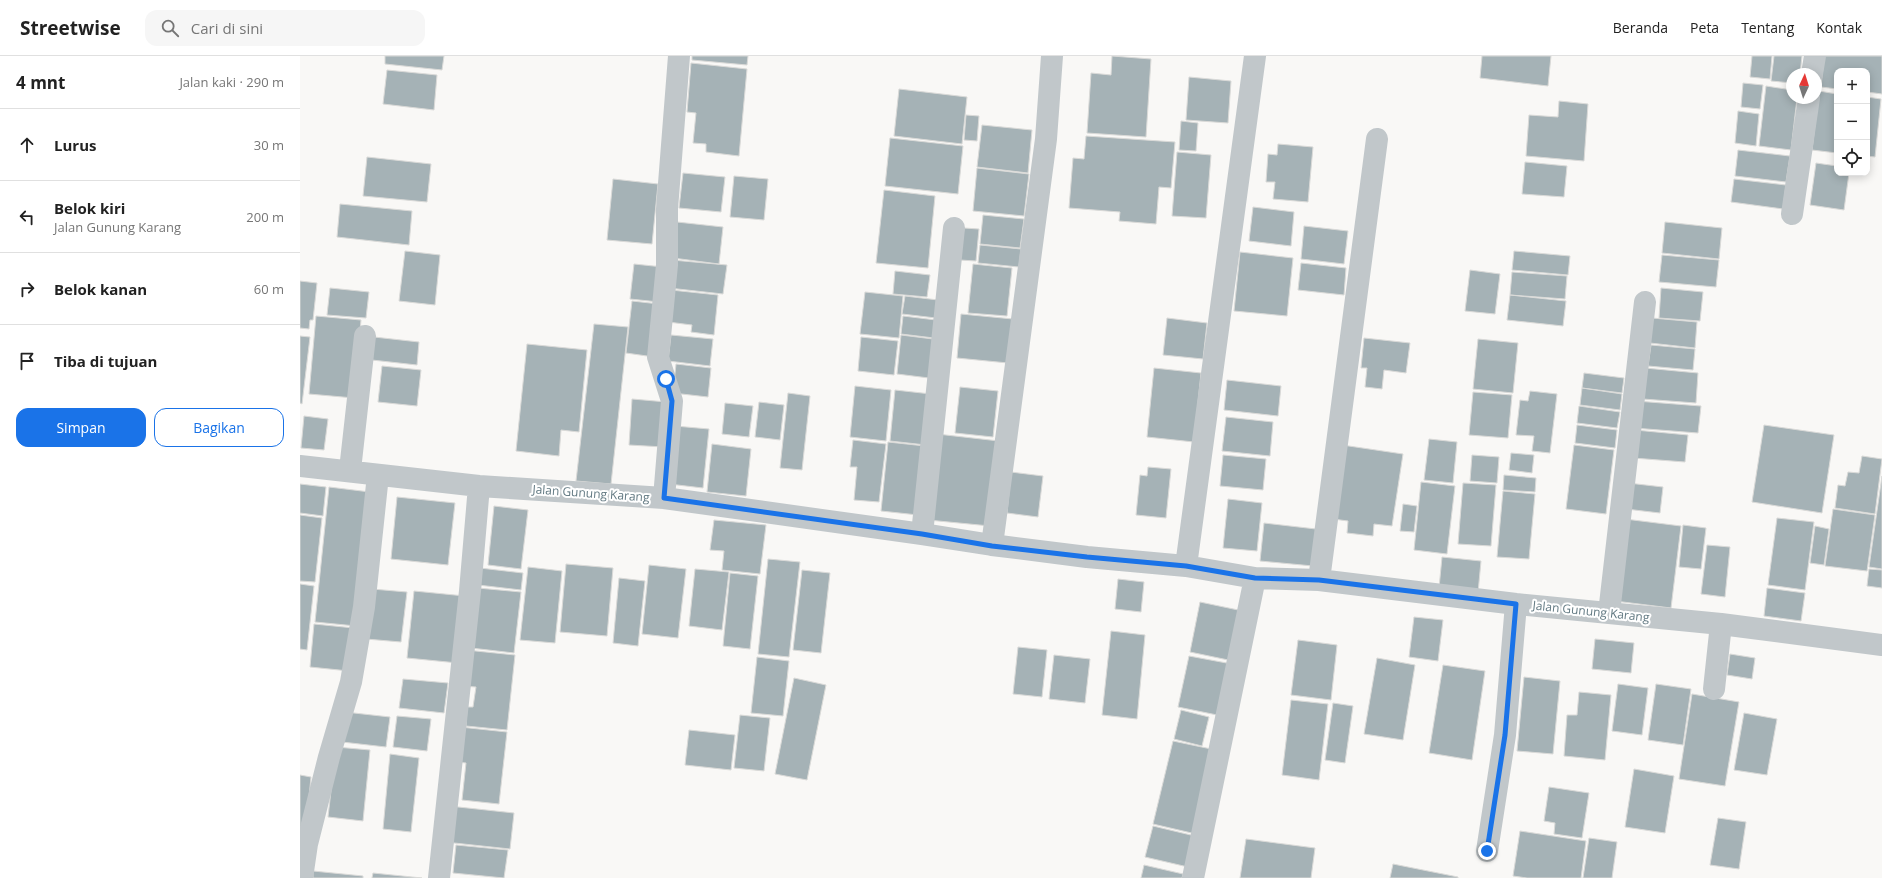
<!DOCTYPE html>
<html lang="id">
<meta charset="utf-8">
<style>
:root{--surface:#fff;--page:#f6f6f6;--text:#222;--muted:#767676;--line:#e0e0e0;--accent:#1a73e8}
body{margin:0;font-family:"Open Sans",sans-serif;background:var(--page);color:var(--text)}
.controls{position:absolute;right:12px;top:12px;display:grid;overflow:hidden;border-radius:8px;box-shadow:0 2px 10px #0003}
.controls button{width:36px;height:36px;display:grid;place-items:center;padding:0;border:0;border-bottom:1px solid var(--line);background:var(--surface);color:var(--text);font:20px sans-serif}
.compass{position:absolute;left:1486px;top:12px;width:36px;height:36px;border-radius:50%;background:var(--surface);box-shadow:0 2px 10px #0003;rotate:4deg}
.stop{position:absolute;width:12px;height:12px;margin:-9px;border:3px solid #1a73e8;border-radius:50%;background:#fff}
.stop.end{background:#1a73e8;border-color:#fff;box-shadow:0 1px 4px #0008}
.list{margin:0;padding:0;list-style:none}
h2{display:flex;justify-content:space-between;align-items:center;height:52px;margin:0;padding:0 16px;font-size:17px}
h2 small{font-size:13px;font-weight:400;color:var(--muted)}
.list li{display:grid;grid-template-columns:26px 1fr auto;gap:12px;align-items:center;box-sizing:border-box;height:72px;padding:0 16px;border-top:1px solid var(--line)}
.list b{display:block;font-size:15px;white-space:nowrap}
.list p{margin:0;font-size:13px;white-space:nowrap;color:var(--muted)}
.list em{font-size:13px;font-style:normal;color:var(--muted)}
.actions{display:flex;gap:8px;padding:12px 16px}
.actions a{flex:1;padding:9px 0;border:1px solid var(--accent);border-radius:12px;text-align:center;font-size:14px;color:var(--accent)}
.actions .main{background:var(--accent);color:#fff}
.icon{flex:none;width:22px;height:22px;fill:none;stroke:currentColor;stroke-width:2;stroke-linecap:round;stroke-linejoin:round}
.map{position:relative;flex:none;width:1582px;height:822px;overflow:hidden}
header{display:flex;align-items:center;gap:24px;box-sizing:border-box;height:56px;padding:0 20px;background:var(--surface);border-bottom:1px solid var(--line)}
header strong{font-size:19px}
nav{display:flex;gap:22px;margin-inline-start:auto;font-size:14px}
.search{width:280px;height:36px;background:var(--page);display:flex;align-items:center;gap:10px;box-sizing:border-box;padding:0 14px;border-radius:12px;color:var(--muted);font-size:15px}
main{display:flex}
aside{flex:1;background:var(--surface)}
.map>svg:first-child{display:block}
.building{fill:#a5b2b6;stroke:#dadad8}
.lines{fill:none;stroke-linecap:round;stroke-linejoin:round}
.minor{stroke:#c1c7ca;stroke-width:22}
.route{stroke:#1a73e8;stroke-width:5}
.labels{text-anchor:middle;dominant-baseline:central;stroke-width:4;stroke-linejoin:round;paint-order:stroke}
.street-label{font-size:12px;fill:#627982;stroke:#fff}
</style>
<header>
<strong>Streetwise</strong>
<div class="search"><svg class="icon" aria-label="search" viewBox="0 0 24 24"><circle cx="10" cy="10" r="6"/><path d="M15 15l6 6"/></svg>Cari di sini</div>
<nav><a>Beranda</a><a>Peta</a><a>Tentang</a><a>Kontak</a></nav>
</header>
<main>
<aside>
<h2>4 mnt<small>Jalan kaki · 290 m</small></h2>
<ul class="list">
<li><svg class="icon" aria-label="ahead" viewBox="0 0 24 24"><path d="M12 20V5M6 11l6-6 6 6"/></svg><div><b>Lurus</b></div><em>30 m</em></li>
<li><svg class="icon" aria-label="left" viewBox="0 0 24 24"><path d="M17 20v-9H6M10 6l-5 5 5 5"/></svg><div><b>Belok kiri</b><p>Jalan Gunung Karang</p></div><em>200 m</em></li>
<li><svg class="icon" aria-label="right" viewBox="0 0 24 24"><path d="M7 20v-9h11M14 6l5 5-5 5"/></svg><div><b>Belok kanan</b></div><em>60 m</em></li>
<li><svg class="icon" aria-label="arrive" viewBox="0 0 24 24"><path d="M6 21V4h12l-3 4 3 4H6"/></svg><div><b>Tiba di tujuan</b></div></li>
</ul>
<div class="actions"><a class="main">Simpan</a><a>Bagikan</a></div>
</aside>
<div class="map">
<svg width="1582" height="822" viewBox="0 0 1582 822">
<rect width="100%" height="100%" fill="#f9f8f6"/>
<path class="building" d="M85 0H144L142 14 85 8Z
M392 0H448L447 9 392 4Z
M812 0 851 3 846 81 787 77 791 17 811 19Z
M1182 0H1251L1248 30 1180 22Z
M1452 0H1472L1470 23 1450 21Z
M1474 0H1502L1500 18H1492V27L1471 25Z
M1524 0H1582V38L1567 36V15H1537V33L1521 31Z
M391 7 447 13 439 100 406 96V88L393 87 396 57 387 56Z
M87 14 137 19 134 54 83 48Z
M889 21 931 25 928 67 886 64Z
M1443 27 1463 29 1460 53 1441 51Z
M1466 30 1492 34V42H1497L1491 94 1459 90Z
M599 33 667 41 662 88 594 80Z
M1519 35 1537 38V97L1512 94Z
M1567 41 1581 43 1575 101 1567 100Z
M1259 45 1288 48 1284 105 1226 100 1229 59 1258 61Z
M1438 55 1459 58 1456 90 1435 87Z
M666 59 679 60 677 85 664 84Z
M881 65 898 67 896 95 879 94Z
M682 69 732 74 728 117 677 111Z
M786 80 875 86 871 132 859 131 856 168 819 165 820 156 769 152 773 102 784 103Z
M590 82 663 90 658 138 585 130Z
M978 88 1013 91 1008 146 973 143 975 126H966L968 98 977 99Z
M1438 94 1490 100 1486 126 1435 120Z
M877 96 911 99 906 162 872 160Z
M67 101 131 108 127 146 63 140Z
M1225 106 1267 110 1264 141 1222 138Z
M1516 107 1537 110V117H1549L1544 154 1510 149Z
M677 112 729 118 724 160 673 155Z
M383 117 425 121 421 156 379 152Z
M434 120 468 123 464 164 430 161Z
M313 123 358 128 352 188 307 184Z
M1434 123 1486 129 1483 153 1431 146Z
M584 134 635 140 628 212 576 207Z
M40 148 112 155 109 189 37 181Z
M953 151 994 156 991 190 949 185Z
M683 159 724 163 720 192 680 188Z
M377 166 423 171 419 208 373 202Z
M1365 166 1422 172 1419 203 1362 197Z
M1004 170 1048 175 1044 208 1001 203Z
M664 172 679 173 676 205 660 204Z
M680 189 721 193 719 211 678 207Z
M105 195 140 199 135 249 99 245Z
M1214 195 1270 200 1268 219 1212 214Z
M940 196 993 202 987 260 934 255Z
M1362 199 1419 204 1416 231 1359 226Z
M372 204 427 209 423 238 369 232Z
M1001 207 1046 212 1044 239 998 234Z
M334 208 363 211 359 246 330 243Z
M673 208 712 212 707 260 668 257Z
M1170 214 1200 218 1195 258 1165 255Z
M595 215 630 219 627 241 593 238Z
M1212 216 1267 220 1265 243 1210 239Z
M0 225 17 227 13 264H10L9 273 0 272Z
M30 232 69 236 66 262 27 259Z
M1361 232 1403 236 1400 265 1359 262Z
M371 234 418 239 414 279 391 276 392 269 368 266Z
M565 236 603 240 599 282 560 278Z
M1210 239 1266 245 1263 270 1207 264Z
M605 240 638 244 636 262 602 258Z
M332 245 359 248 354 301 326 297Z
M661 258 713 263 708 307 657 302Z
M16 260 61 264 54 342 9 338Z
M603 260 636 264 634 282 601 278Z
M867 262 907 267 903 303 863 299Z
M1352 262 1397 266 1395 292 1350 287Z
M294 268 328 271 311 428 276 425Z
M371 279 413 283 410 310 368 305Z
M601 279 633 283 629 322 597 318Z
M0 280 10 281 2 348 0 347Z
M74 281 119 286 117 309 72 304Z
M561 281 598 285 594 319 558 315Z
M1064 282 1110 287 1106 317 1084 314 1082 333 1065 331 1067 312H1061Z
M1178 283 1218 287 1213 337 1173 333Z
M227 288 287 294 279 376 261 374 259 400 216 395Z
M1351 289 1395 293 1393 314 1348 310Z
M376 308 411 312 408 341 373 337Z
M82 310 121 314 117 350 78 346Z
M854 312 901 317 894 386 847 381Z
M1345 312 1398 317 1396 347 1343 343Z
M1284 317 1324 322 1322 337 1282 332Z
M927 324 981 330 978 360 924 354Z
M555 330 591 334 586 385 550 381Z
M660 331 698 335 693 381 655 377Z
M1282 332 1322 338 1320 354 1280 349Z
M595 334 631 338 626 389 590 385Z
M1230 335 1257 338 1250 397 1232 395 1234 380 1216 379 1220 344 1228 345Z
M1173 336 1212 339 1208 382 1169 379Z
M488 337 510 340 502 414 480 412Z
M332 343 367 346 364 391 329 389Z
M1336 345 1401 350 1398 377 1334 372Z
M459 346 484 349 480 384 455 381Z
M425 347 453 350 449 381 422 378Z
M1279 350 1320 356 1317 372 1277 367Z
M4 360 28 363 24 394 1 392Z
M926 361 973 366 970 400 922 395Z
M1277 369 1317 374 1315 392 1275 387Z
M1464 369 1534 379 1522 457 1452 446Z
M375 370 409 373 403 432 369 428Z
M1335 374 1388 379 1385 406 1333 402Z
M637 378 699 385 690 470 628 464Z
M1129 383 1157 386 1153 427 1124 424Z
M553 384 586 388 579 446 554 444 557 411H550Z
M588 386 625 390 618 459 581 455Z
M412 388 451 393 446 440 407 436Z
M1042 389 1103 398 1092 470 1074 468 1073 480 1047 477 1048 465 1033 463Z
M1274 389 1314 394 1306 458 1266 453Z
M1211 397 1234 399 1232 417 1209 414Z
M923 399 966 403 963 434 920 430Z
M1172 399 1199 401 1197 427 1170 425Z
M1562 400 1582 403 1575 458 1535 452 1538 429 1545 430 1548 416 1559 417Z
M848 411 871 413 866 462 836 459 840 419 847 420Z
M711 416 743 420 738 461 707 457Z
M1204 419 1236 422 1235 436 1203 434Z
M1582 420V513L1569 511Z
M1121 426 1155 430 1147 498 1114 494Z
M1163 427 1196 429 1191 490 1158 488Z
M1328 427 1363 431 1360 457 1326 453Z
M0 428 26 431 23 460 0 457Z
M29 431 70 436 56 570 15 566Z
M1203 435 1235 438 1229 503 1197 501Z
M97 441 155 447 148 509 91 503Z
M928 443 962 447 957 495 923 492Z
M1103 448 1117 450 1114 476 1100 475Z
M194 450 228 454 221 513 188 509Z
M1533 453 1575 459 1567 515 1525 510Z
M0 459 22 462 15 526 0 525Z
M1477 462 1514 466 1505 534 1468 529Z
M1325 463 1381 470 1371 552 1315 545Z
M414 464 466 469 460 518 422 514 424 495 410 494Z
M964 467 1016 473 1013 510 960 505Z
M1383 469 1406 472 1401 513 1379 511Z
M1515 470 1529 473 1524 509 1510 507Z
M1407 489 1430 491 1425 541 1401 538Z
M1142 501 1181 505 1178 537 1139 532Z
M468 503 500 506 489 601 458 598Z
M266 508 313 512 307 580 260 576Z
M349 509 386 513 378 582 342 578Z
M228 511 262 515 255 587 220 584Z
M180 512 223 517 221 534 178 529Z
M395 513 429 516 422 574 389 570Z
M1569 513 1582 514V532L1567 530Z
M502 514 530 517 521 597 493 594Z
M430 517 458 520 450 593 423 590Z
M319 522 345 525 338 590 313 587Z
M818 523 844 526 841 556 815 553Z
M0 528 14 530 7 594 0 593Z
M178 532 221 536 214 597 171 592Z
M1467 532 1505 537 1501 565 1464 560Z
M72 533 107 536 101 586 66 583Z
M114 535 165 540 158 607 107 602Z
M900 546 943 555 933 605 890 596Z
M1114 561 1143 564 1138 605 1109 601Z
M14 568 54 572 49 615 10 611Z
M811 575 845 579 837 663 802 659Z
M1295 583 1334 587 1331 617 1292 613Z
M998 584 1037 589 1031 644 991 639Z
M718 591 747 594 742 641 713 638Z
M166 594 215 599 207 674 166 670 167 651H173L176 631 162 630Z
M1430 598 1455 602 1452 623 1427 619Z
M754 599 790 603 785 647 749 643Z
M889 600 932 608 922 660 878 651Z
M457 601 489 605 483 660 451 657Z
M1077 602 1115 609 1103 684 1064 678Z
M1143 609 1185 615 1172 704 1129 697Z
M1224 621 1260 625 1253 698 1217 695Z
M494 622 526 629 507 724 475 718Z
M103 623 148 627 144 657 99 652Z
M1318 628 1348 632 1342 679 1312 675Z
M1356 628 1391 633 1383 689 1348 684Z
M1279 636 1311 639 1305 704 1264 700 1267 659H1277Z
M1392 638 1439 646 1425 730 1379 723Z
M991 644 1028 648 1019 724 982 719Z
M1033 647 1053 650 1045 707 1025 704Z
M881 654 909 661 902 690 874 683Z
M45 656 90 661 86 691 42 686Z
M1444 657 1477 663 1467 719 1434 714Z
M440 659 470 662 464 715 434 712Z
M97 660 131 663 127 695 93 691Z
M160 671 207 676 199 748 162 744 166 707 157 706Z
M389 674 435 679 431 714 385 709Z
M873 685 916 694 896 778 853 768Z
M36 691 70 694 63 765 28 761Z
M90 698 119 702 111 776 83 773Z
M1334 713 1374 720 1365 777 1325 771Z
M0 719 11 721 6 771H0Z
M1249 731 1289 737 1282 782 1254 778 1255 767 1244 765Z
M149 750 214 757 210 793 145 786Z
M1418 762 1446 766 1439 813 1410 809Z
M853 770 895 780 888 811 845 801Z
M1220 775 1286 785 1281 822H1227L1213 820Z
M1289 782 1317 786 1312 822H1283Z
M946 783 1015 792 1011 822H940Z
M156 789 208 794 204 822 153 817Z
M1093 808 1158 821V822H1090Z
M844 809 883 818 882 822H841Z
M13 815 63 820V822H13Z
M73 817 122 822H72Z"/>
<g class="lines">
<path class="minor" d="M1512 18 1515 0
M1492 158 1509 42
M0 410 179 430 364 442 622 478 692 489 787 501 886 510 955 522 1019 524 1216 548 1421 568 1582 589
M50 414 65 280
M364 442 372 345 358 301 367 209V153L379 0
M622 478 654 172
M692 489 746 83 752 0
M886 510 955 0
M1019 524 1077 83
M1309 557 1345 246
M1414 633 1421 568
M1187 795 1205 679 1216 548
M2 822 7 788 29 701 51 626 64 551 78 419
M139 822 170 535 179 430
M893 822 955 522"/>
</g>
<g class="lines">
<path class="route" d="M366 323 372 345 364 442 622 478 692 490 787 501 886 510 955 522 1019 524 1216 548 1205 679 1187 795"/>
</g>
<g class="labels">
<g class="street-label">
<text transform="translate(291 437) rotate(4)">Jalan Gunung Karang</text>
<text transform="translate(1291 555) rotate(6)">Jalan Gunung Karang</text>
</g>
</g>
</svg>
<div class="controls">
<button>+</button>
<button>−</button>
<button><svg class="icon" aria-label="locate" viewBox="0 0 24 24"><circle cx="12" cy="12" r="6"/><path d="M12 2v4M12 18v4M2 12h4M18 12h4"/></svg></button>
</div>
<svg class="compass" viewBox="-18 -18 36 36"><path d="M0-13l5 13h-10z" fill="#e53935"/><path d="M0 13l5-13h-10z" fill="#767676"/></svg>
<div class="stop" style="left:366px;top:323px"></div>
<div class="stop end" style="left:1187px;top:795px"></div>
</div>
</main>
